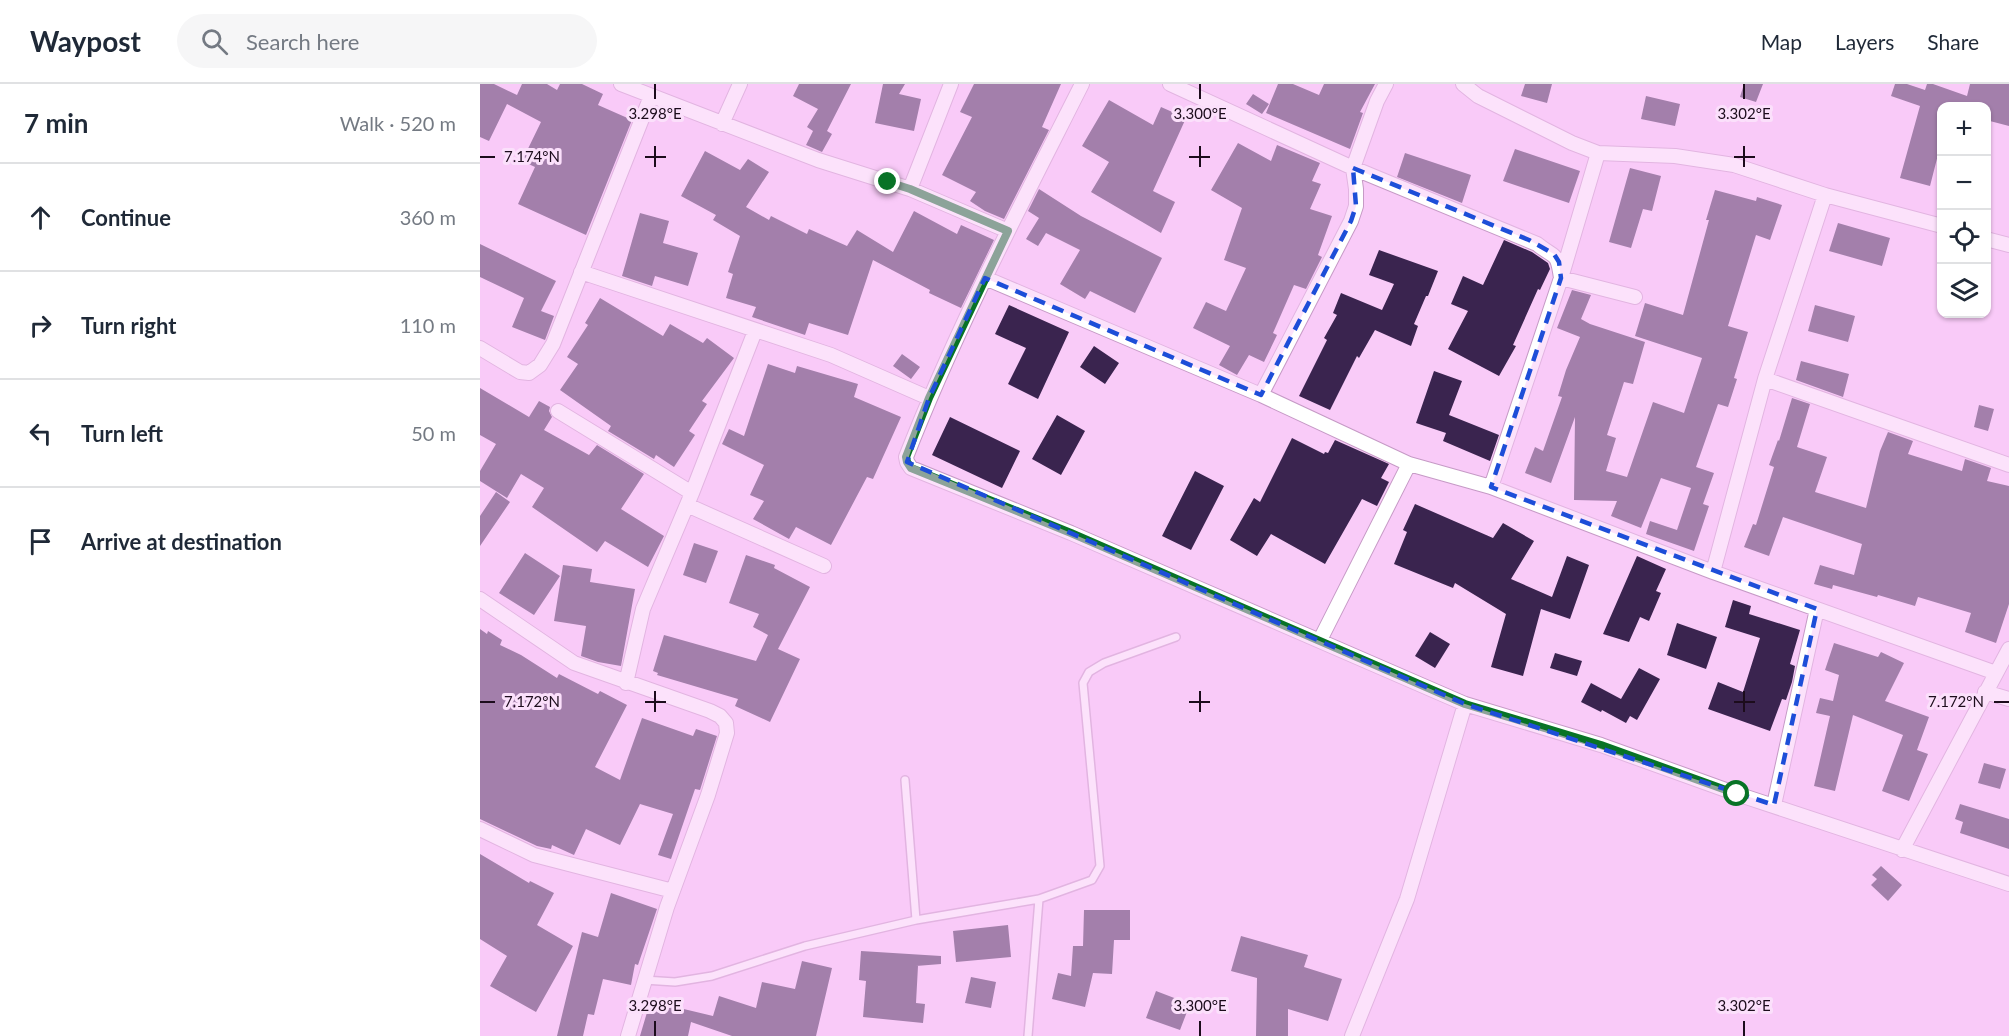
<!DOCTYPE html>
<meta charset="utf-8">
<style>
:root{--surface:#fff;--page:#f6f6f7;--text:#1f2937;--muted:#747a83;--line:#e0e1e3}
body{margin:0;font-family:Lato,sans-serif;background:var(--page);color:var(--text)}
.controls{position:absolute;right:18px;top:18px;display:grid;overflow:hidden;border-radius:12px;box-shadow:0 2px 4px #0004}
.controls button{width:54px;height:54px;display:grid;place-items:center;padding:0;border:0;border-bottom:2px solid var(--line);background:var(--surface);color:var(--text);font:30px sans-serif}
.stop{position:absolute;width:18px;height:18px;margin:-14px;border:4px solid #087326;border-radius:50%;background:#fff}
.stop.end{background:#087326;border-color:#fff;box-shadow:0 2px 6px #0008}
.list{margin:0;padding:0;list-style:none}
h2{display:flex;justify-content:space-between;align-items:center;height:78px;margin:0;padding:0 24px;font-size:26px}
h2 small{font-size:20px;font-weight:400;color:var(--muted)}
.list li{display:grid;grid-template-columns:39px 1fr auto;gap:18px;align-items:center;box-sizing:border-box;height:108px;padding:0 24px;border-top:2px solid var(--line)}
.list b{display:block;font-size:22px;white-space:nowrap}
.list em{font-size:20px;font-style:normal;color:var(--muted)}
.icon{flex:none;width:33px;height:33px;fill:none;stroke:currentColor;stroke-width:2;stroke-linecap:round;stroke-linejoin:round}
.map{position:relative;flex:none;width:1529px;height:952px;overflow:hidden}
header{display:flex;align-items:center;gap:36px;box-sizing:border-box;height:84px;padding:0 30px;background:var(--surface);border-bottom:2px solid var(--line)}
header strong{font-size:28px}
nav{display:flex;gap:33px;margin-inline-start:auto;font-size:21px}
.search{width:420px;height:54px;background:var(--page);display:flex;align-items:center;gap:15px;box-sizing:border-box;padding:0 21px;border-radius:33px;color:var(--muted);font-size:22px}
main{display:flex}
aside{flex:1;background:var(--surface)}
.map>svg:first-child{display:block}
.building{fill:#3a244f}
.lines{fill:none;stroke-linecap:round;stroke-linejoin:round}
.lane-casing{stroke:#c69ac6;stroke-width:10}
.street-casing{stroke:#c69ac6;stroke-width:16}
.lane{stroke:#fff;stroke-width:7}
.street{stroke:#fff;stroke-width:14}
.route{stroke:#087326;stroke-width:8}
.marked{fill:none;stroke:#1d4ed8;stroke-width:4.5;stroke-dasharray:12 8;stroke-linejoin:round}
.ticks{fill:none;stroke:#1c0c1c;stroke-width:2}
.ticks-label{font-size:15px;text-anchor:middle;fill:#1c0c1c;stroke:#fbe0fb;stroke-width:6;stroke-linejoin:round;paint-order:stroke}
</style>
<header>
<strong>Waypost</strong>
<div class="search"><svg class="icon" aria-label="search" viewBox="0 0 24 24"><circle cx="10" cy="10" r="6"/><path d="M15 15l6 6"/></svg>Search here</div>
<nav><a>Map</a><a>Layers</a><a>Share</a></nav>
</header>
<main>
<aside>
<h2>7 min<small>Walk · 520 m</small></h2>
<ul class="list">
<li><svg class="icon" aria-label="ahead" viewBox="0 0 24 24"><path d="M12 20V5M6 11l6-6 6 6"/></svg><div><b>Continue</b></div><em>360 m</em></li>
<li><svg class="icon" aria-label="right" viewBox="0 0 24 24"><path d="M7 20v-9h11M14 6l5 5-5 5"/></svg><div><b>Turn right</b></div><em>110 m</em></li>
<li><svg class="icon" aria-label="left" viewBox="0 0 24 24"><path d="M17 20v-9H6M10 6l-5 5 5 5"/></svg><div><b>Turn left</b></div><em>50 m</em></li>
<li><svg class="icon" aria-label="arrive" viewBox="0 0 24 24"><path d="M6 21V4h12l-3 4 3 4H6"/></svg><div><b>Arrive at destination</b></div></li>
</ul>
</aside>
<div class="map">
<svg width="1529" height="952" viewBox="0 0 1529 952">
<rect width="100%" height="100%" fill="#f9cbf8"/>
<path class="building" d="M0 0H14L37 11 42 0H67L77 6 80 0H102L123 10 118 21 152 36 106 151 38 120 55 83 42 77 61 38 27 20 9 57 0 53Z
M319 0H371L347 47 352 50 342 68 326 61 333 47 327 43 338 25 313 12Z
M403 0H425L419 10 441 15 434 47 395 39Z
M494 0H581L562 43 569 46 524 135 505 127 490 117 496 108 462 91 492 33 480 28Z
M798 0H813L839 11 844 0H895L880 28 883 29 870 65 786 29Z
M1045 0H1072L1067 19 1041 12Z
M1264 0H1283L1276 18 1260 13Z
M1415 0H1427L1445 6 1447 0H1453L1487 12 1490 0H1529V42L1506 36V22H1461V59L1450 102 1420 94 1440 22 1411 12Z
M773 10 789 20 782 30 766 20Z
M1166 12 1200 20 1195 42 1161 35Z
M629 16 673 41 681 23 706 34 673 107 695 118 681 149 611 108 629 78 602 62Z
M758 59 791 77 797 61 840 79 832 97 841 100 830 125 852 132 838 171 842 173 826 205 814 201 793 249 797 251 784 278 769 271 757 291 739 281 750 262 713 244 726 218 746 227 766 184 744 176 762 124 731 106Z
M1035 65 1100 87 1089 119 1023 97Z
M225 67 260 86 268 75 289 88 266 123 289 136 291 132 327 150 329 145 367 162 377 146 413 168 434 127 477 150 481 141 514 156 481 224 449 209 450 206 393 176 368 251 329 239 325 251 272 233 276 223 246 214 253 190 248 188 260 152 233 136 236 131 201 112Z
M925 69 991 91 982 119 917 93Z
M1150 84 1181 92 1172 127 1163 125 1151 164 1129 158Z
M559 105 601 132 682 174 655 229 610 207 605 215 580 200 600 166 566 149 558 162 546 155 559 134 548 127Z
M1235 106 1276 117 1277 113 1302 121 1290 156 1276 151 1248 242 1268 248 1254 294 1257 295 1248 323 1238 320 1216 383 1234 389 1223 420 1229 422 1214 467 1166 450 1170 437 1197 446 1211 404 1181 394 1161 444 1131 432 1137 417 1094 416 1095 333 1071 399 1045 389 1055 363 1063 367 1082 313 1078 312 1086 286 1100 253 1077 244 1092 206 1111 211 1101 235 1110 240 1165 258 1153 300 1144 298 1127 351 1136 354 1126 387 1147 393 1173 318 1204 329 1222 274 1155 252 1165 219 1203 231 1229 136H1226Z
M160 129 189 137 183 159 218 169 208 202 175 192 172 202 142 192Z
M1358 139 1410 154 1402 182 1349 167Z
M1024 156 1052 168 1068 179 1070 185 1060 206 1058 205 1033 261 1036 262 1019 292 968 265 988 227 971 220 983 192 1003 201Z
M0 160 76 197 61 227 74 232 65 256 32 243 44 214 0 193Z
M899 166 958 187 948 212H946L934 240 938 242 931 262 895 246 879 274 877 272 850 326 819 312 847 256 844 254 857 231 853 229 861 209 902 226 914 200 889 191Z
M120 214 183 252 190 240 223 259 227 254 254 274 222 317 227 320 209 347 215 351 194 383 176 371 174 375 128 347 131 342 80 306 98 280 87 273 108 241 105 239Z
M529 221 589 248 558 315 528 300 546 264 515 250Z
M1335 221 1375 232 1368 258 1328 247Z
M614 262 639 279 625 300 600 283Z
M422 270 440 283 431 295 413 282Z
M1321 277 1369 290 1363 313 1316 296Z
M288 280 315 289 317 282 378 300 374 313 421 333 393 395 387 393 351 461 316 443 309 455 273 435 284 417 270 411 284 381 242 360 249 345 264 352Z
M954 287 982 297 969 331 1019 351 1010 377 963 357 966 349 936 339Z
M0 304 49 333 59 317 70 323 69 327 72 333 64 346 109 371 117 361 164 390 141 425 184 452 168 483 125 457 117 468 52 423 64 404 41 390 27 414 0 397V387L16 360 0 351Z
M1312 314 1330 320 1317 363 1347 373 1335 408 1386 424 1400 367 1408 348 1433 357 1428 370 1482 387 1485 375 1511 384 1507 397 1529 402V520L1516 559 1485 548 1491 529 1438 513 1435 522 1398 511 1397 513 1353 501 1352 505 1334 500 1340 481 1374 491 1382 460 1303 433 1289 472 1264 463 1273 440 1276 441 1294 383 1289 381 1298 356 1299 357Z
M1499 321 1514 325 1508 347 1494 343Z
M577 331 605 347 581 391 552 375Z
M470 333 540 367 522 404 452 371Z
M812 354 844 370 845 368 848 369 855 356 909 380 901 394 909 398 897 422 882 415 845 480 791 450 777 472 750 456 774 414 780 418Z
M715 387 744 402 711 466 682 452Z
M16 408 30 418 0 462V432Z
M935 420 1013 454 1023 439 1054 457 1031 495 1072 513 1087 472 1109 481 1090 535 1061 525 1043 592 1011 583 1026 530 975 499 973 504 914 480 927 448 923 446Z
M214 459 238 467 226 499 203 491Z
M45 469 80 492 54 531 19 509Z
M266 471 295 481 294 484 330 503 298 565 320 575 290 638 255 622 258 615 177 591 178 589 173 587 184 551 276 577 288 551 273 543 279 530 249 519Z
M1157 472 1186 485 1176 507 1181 509 1169 537 1160 533 1149 558 1123 550Z
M83 481 112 485 110 498 155 505 141 582 118 578 101 572 106 542 74 537Z
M1253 516 1271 522 1269 530 1320 546 1310 580 1315 582 1312 598 1306 616 1302 615 1290 647 1228 625 1238 598 1263 608 1280 554 1245 543Z
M1197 539 1237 553 1226 585 1187 571Z
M0 545 7 550 8 547 22 556 20 561 41 571 77 594 79 590 118 610 120 607 147 621 115 683 140 696 162 634 213 652 216 645 237 652 220 706 215 705 191 775 178 771 193 730 160 720 140 761 106 745 94 771 72 761 71 765 57 762 0 735Z
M950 548 970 560 955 584 935 572Z
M1354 559 1398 573 1401 568 1424 579 1405 617 1449 633 1437 666 1448 670 1429 717 1402 707 1423 651 1373 631 1355 707 1334 702 1350 632 1336 629 1340 614 1353 617 1359 591 1345 586Z
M1075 569 1102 577 1097 592 1070 584Z
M1159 584 1180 595 1157 636 1150 632 1146 639 1122 626 1121 628 1101 618 1111 599 1141 615Z
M1504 679 1526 685 1520 705 1498 699Z
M1480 720 1529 735V765L1480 749 1483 738 1475 735Z
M0 770 49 799 50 797 74 809 57 841 93 862 56 928 10 902 27 872 0 855Z
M1401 782 1422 801 1408 817 1391 801 1397 795 1392 791Z
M131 809 177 825 158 881 155 880 151 901 123 895 114 931 108 930 103 952H77L102 848 118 853Z
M604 826H650V856H634L632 890 613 889 605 923 572 915 578 889 591 892 593 862H603Z
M528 841 531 873 476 878 473 847Z
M761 852 828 871 824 883 862 895 848 937 808 925V952H776L777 894 751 887Z
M381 867 461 872V880L436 882H438L436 919 445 920 443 939 383 933 386 897 379 896Z
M322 877 352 884 336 952H252L211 938 208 952H160L168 925 185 930 187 921 233 932 239 912 276 924 282 898 315 905Z
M491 893 516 898 511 924 485 919Z
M676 907 710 920 700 946 666 934Z"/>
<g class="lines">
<g class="lane-casing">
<path id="lane" d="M425 696 436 836
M164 896 195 898 232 892 325 862 436 836 559 815 612 796 620 782 603 599 609 588 624 579 696 553
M548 952 559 815"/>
</g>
<g class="street-casing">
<path id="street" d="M141 0 338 76 430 105 528 147
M602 0C540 123 476 245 426 373L427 378 431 384 591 449 985 620 1121 661 1257 710 1529 800
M690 0 873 84 1057 160C1075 175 1077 166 1081 194L1155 213
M983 0 998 12 1092 59 1118 69 1081 194 1011 403
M242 40 260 0
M1118 69 1195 72 1254 81 1345 111
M430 105 471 0
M1506 155 1529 161
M101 188 351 271 449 314
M505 194 781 311 929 380 1011 403 1233 488 1516 589
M0 264 40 288 49 289 60 281 73 260 171 12
M1285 295 1529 381
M781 311 871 137 876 122V105L873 84 897 17 906 0
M78 327 212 409
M207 421 344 482
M1233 488 1285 295 1345 111 1462 142
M0 515 94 579 230 627 240 632 246 639 247 649 228 711 187 823 148 952
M840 556 929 380
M146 599 163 525 212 409 275 247
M1505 608 1529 615
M1294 721 1337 525
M0 745 54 771 193 807
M1422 766 1529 565
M872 952 927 815 985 620"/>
</g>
<use href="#lane" class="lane"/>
<use href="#street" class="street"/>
</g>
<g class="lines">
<path class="route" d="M408 98 430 105 528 147 449 314 426 373 427 378 431 384 591 449 985 620 1121 661 1257 710"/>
</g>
<path d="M0 0H1529V952H0ZM873 84 1049 156 1074 170 1079 178 1081 194 1011 403 1337 525 1294 721 985 620 427 378 449 314 505 194 781 311 871 137 876 122Z" fill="#f9cbf8" fill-opacity=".55" fill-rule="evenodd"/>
<path class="marked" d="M873 84 1049 156 1074 170 1079 178 1081 194 1011 403 1337 525 1294 721 985 620 427 378 449 314 505 194 781 311 871 137 876 122Z"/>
<path class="ticks" d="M175 0V15M720 0V15M1264 0V15M175 62V83M720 62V83M1264 62V83M0 73H15M165 73H186M709 73H730M1254 73H1275M175 607V628M720 607V628M1264 607V628M0 618H15M165 618H186M709 618H730M1254 618H1275M1514 618H1529M175 937V952M720 937V952M1264 937V952"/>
<g class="ticks-label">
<text x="175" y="35">3.298°E</text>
<text x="720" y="35">3.300°E</text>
<text x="1264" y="35">3.302°E</text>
<text x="52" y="78">7.174°N</text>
<text x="52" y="623">7.172°N</text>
<text x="1476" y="623">7.172°N</text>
<text x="175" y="927">3.298°E</text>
<text x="720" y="927">3.300°E</text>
<text x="1264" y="927">3.302°E</text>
</g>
</svg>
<div class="controls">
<button>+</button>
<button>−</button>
<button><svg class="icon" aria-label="locate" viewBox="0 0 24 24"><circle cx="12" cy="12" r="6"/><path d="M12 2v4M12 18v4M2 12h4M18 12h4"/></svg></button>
<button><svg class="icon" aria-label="layers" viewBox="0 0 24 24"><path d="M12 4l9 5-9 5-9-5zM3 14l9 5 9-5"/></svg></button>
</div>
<div class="stop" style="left:1257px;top:710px"></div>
<div class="stop end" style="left:408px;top:98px"></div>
</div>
</main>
